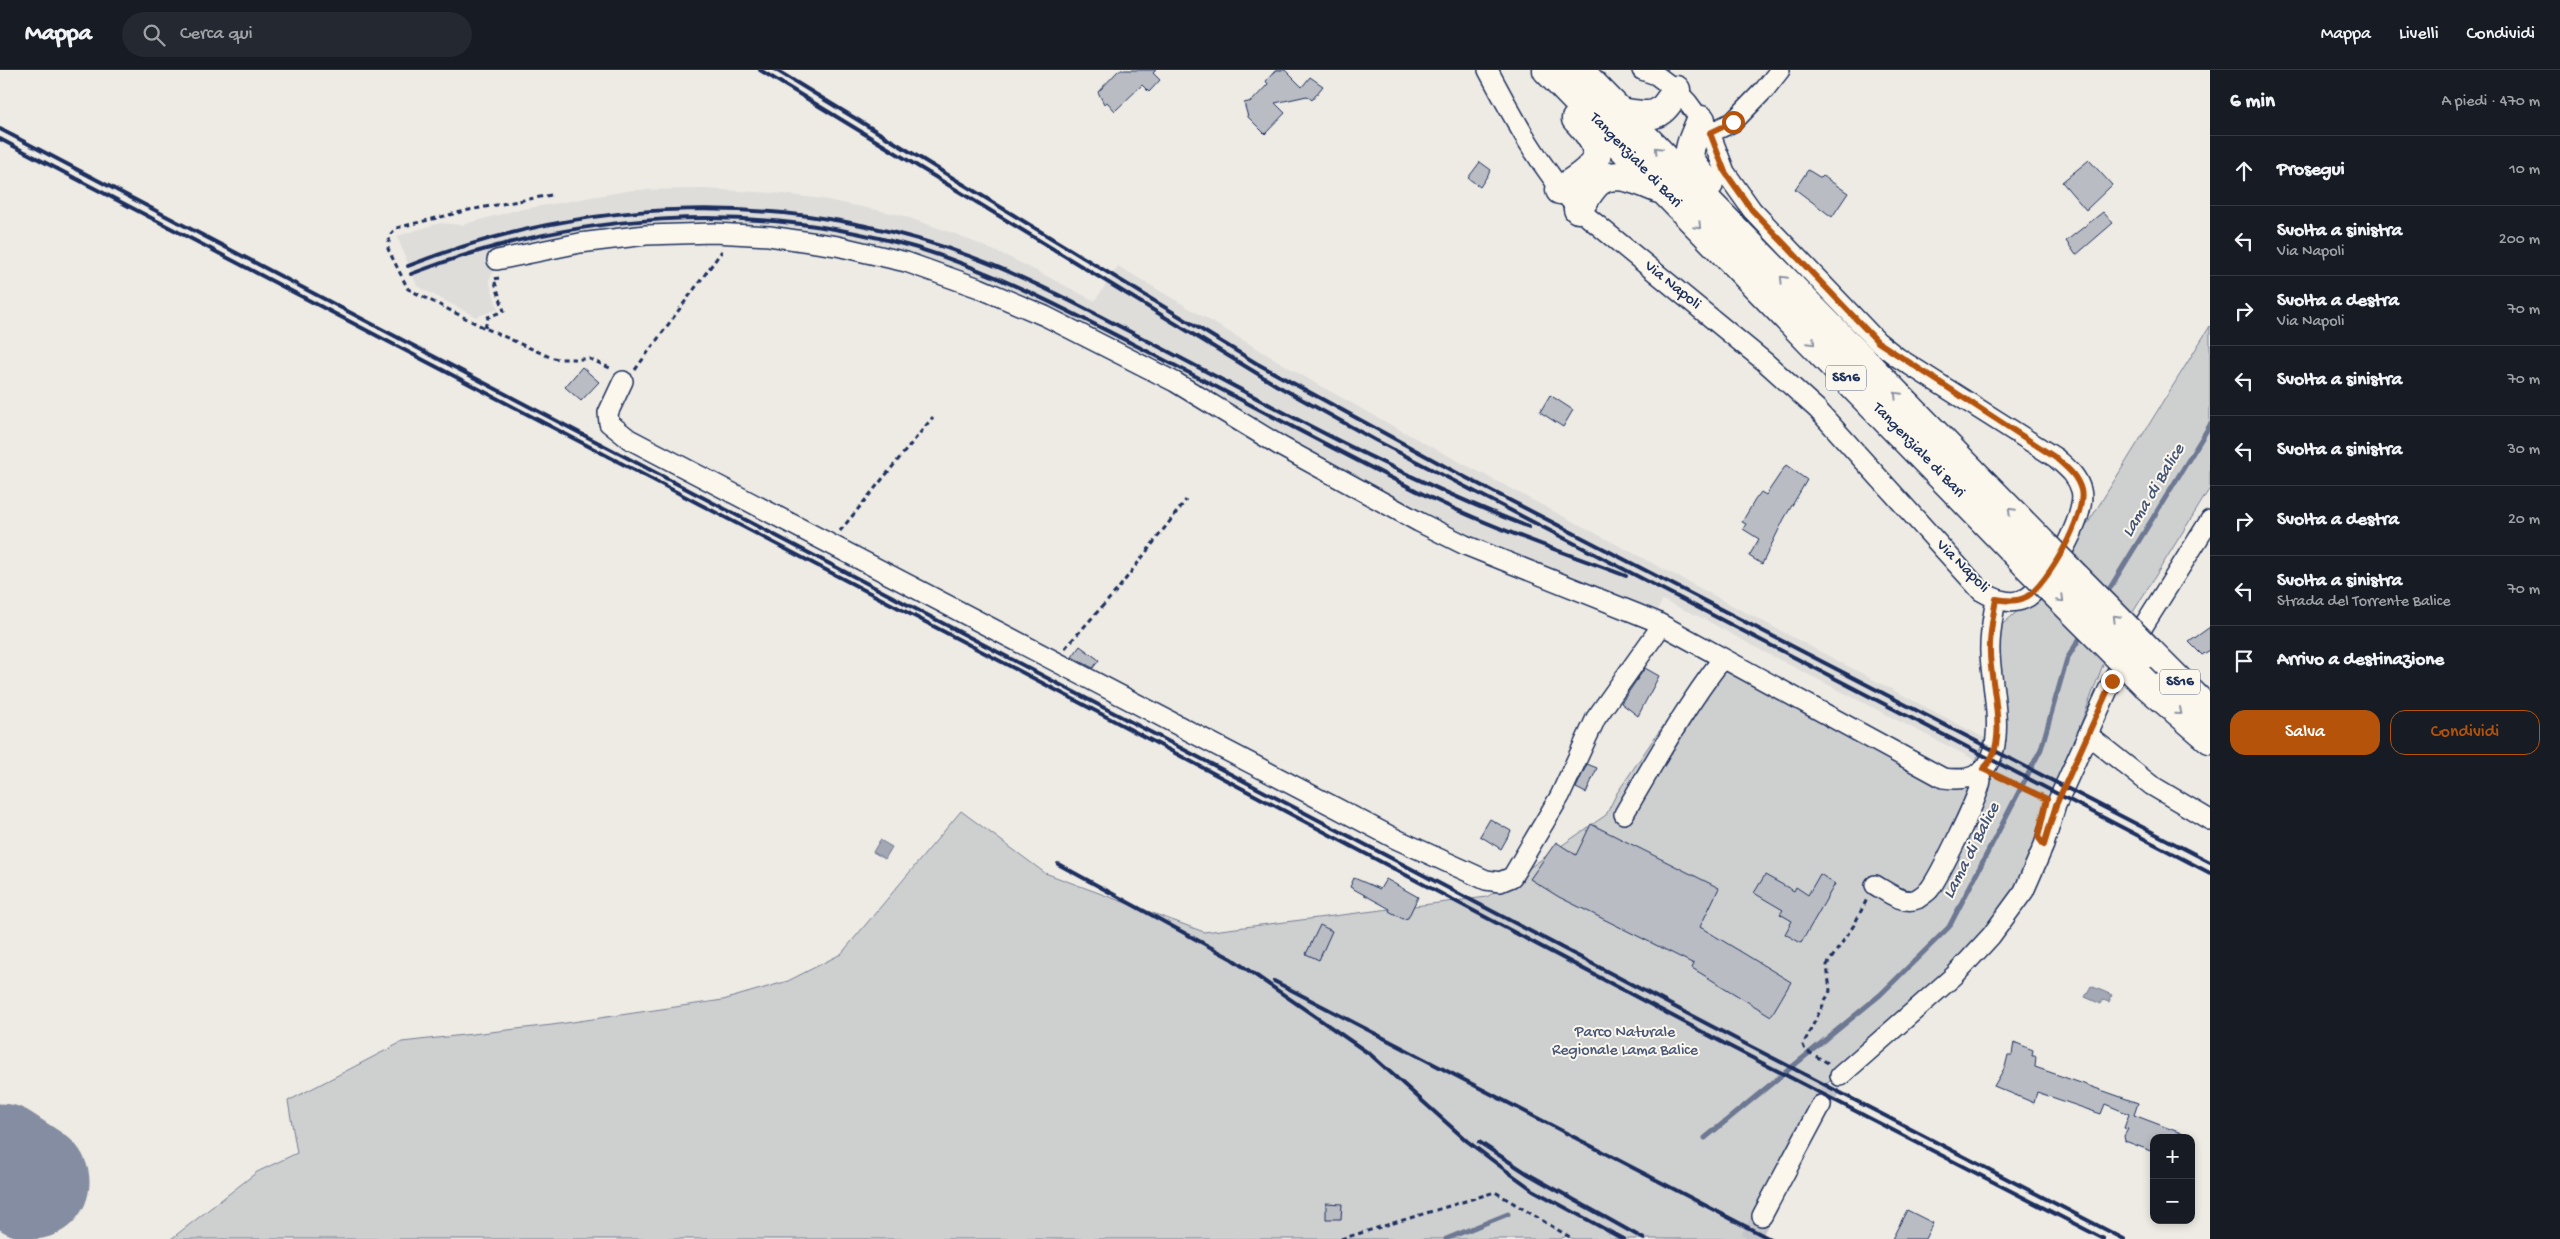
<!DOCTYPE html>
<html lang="it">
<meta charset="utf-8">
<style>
:root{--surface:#171b24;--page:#242831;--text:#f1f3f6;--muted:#9ea1a6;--line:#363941;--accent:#b45309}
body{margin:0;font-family:"Gochi Hand",sans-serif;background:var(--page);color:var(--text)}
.controls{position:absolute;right:15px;bottom:15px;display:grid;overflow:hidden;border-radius:10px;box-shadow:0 2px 8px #0003}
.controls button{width:45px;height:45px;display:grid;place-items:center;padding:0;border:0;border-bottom:1px solid var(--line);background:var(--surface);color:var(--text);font:25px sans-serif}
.stop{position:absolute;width:15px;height:15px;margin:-11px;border:4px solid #b45309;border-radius:50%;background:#fff}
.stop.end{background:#b45309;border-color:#fff;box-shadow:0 1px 5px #0008}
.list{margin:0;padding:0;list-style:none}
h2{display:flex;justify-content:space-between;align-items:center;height:65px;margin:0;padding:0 20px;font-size:21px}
h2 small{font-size:16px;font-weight:400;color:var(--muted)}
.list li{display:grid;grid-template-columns:32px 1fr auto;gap:15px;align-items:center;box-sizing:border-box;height:70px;padding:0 20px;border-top:1px solid var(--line)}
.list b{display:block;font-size:19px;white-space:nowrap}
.list p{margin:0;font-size:16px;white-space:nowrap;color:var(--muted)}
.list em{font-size:16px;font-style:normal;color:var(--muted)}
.actions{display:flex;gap:10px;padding:15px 20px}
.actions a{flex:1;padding:11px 0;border:1px solid var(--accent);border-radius:15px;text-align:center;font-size:18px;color:var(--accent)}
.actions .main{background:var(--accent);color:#fff}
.icon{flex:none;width:28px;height:28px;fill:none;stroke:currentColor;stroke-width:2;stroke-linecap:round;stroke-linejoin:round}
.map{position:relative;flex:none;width:2210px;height:1169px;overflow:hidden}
header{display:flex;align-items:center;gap:30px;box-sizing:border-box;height:70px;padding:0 25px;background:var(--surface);border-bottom:1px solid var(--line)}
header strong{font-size:24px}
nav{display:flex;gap:28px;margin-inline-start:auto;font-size:18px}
.search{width:350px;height:45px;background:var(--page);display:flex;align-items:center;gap:12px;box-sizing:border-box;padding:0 18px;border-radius:28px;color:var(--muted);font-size:19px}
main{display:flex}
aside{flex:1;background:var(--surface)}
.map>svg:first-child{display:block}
.built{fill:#deddda}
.green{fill:#cecfcf;stroke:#747f96}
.water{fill:#a3a8b4;stroke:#6d7892}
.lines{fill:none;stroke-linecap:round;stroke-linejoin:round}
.stream{stroke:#6d7892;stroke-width:5}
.runway{stroke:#848da1;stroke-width:115}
.building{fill:#b9bcc3;stroke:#1b2f5e}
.minor-tunnel{stroke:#c4c5c9;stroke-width:19;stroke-dasharray:19 9;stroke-linecap:butt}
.minor-casing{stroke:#1b2f5e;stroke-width:22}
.highway-casing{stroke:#1b2f5e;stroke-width:31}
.path{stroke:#1b2f5e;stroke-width:3;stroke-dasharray:5 4;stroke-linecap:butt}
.minor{stroke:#fbf7ec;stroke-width:19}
.highway{stroke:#fbf7ec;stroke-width:28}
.rail{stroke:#1b2f5e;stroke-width:4}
.highway-bridge-casing{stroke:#1b2f5e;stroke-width:31;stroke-linecap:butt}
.highway-bridge{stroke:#fbf7ec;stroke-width:28}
.oneway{stroke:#8b93a5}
.route{stroke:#b45309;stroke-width:6}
.labels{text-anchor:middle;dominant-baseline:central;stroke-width:4;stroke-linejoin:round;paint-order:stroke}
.shield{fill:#fbf7ec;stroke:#5e6b89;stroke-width:1}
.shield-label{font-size:15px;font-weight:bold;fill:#1b2f5e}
.street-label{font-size:16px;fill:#1b2f5e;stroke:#fbf7ec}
.park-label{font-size:16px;fill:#48577a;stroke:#fbf7ec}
.water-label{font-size:18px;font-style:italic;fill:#445378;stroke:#fbf7ec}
</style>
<header>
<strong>Mappa</strong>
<div class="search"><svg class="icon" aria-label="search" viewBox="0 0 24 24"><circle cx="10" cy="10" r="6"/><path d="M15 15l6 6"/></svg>Cerca qui</div>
<nav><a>Mappa</a><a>Livelli</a><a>Condividi</a></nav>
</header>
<main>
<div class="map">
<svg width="2210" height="1169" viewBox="0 0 2210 1169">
<rect width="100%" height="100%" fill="#eeebe4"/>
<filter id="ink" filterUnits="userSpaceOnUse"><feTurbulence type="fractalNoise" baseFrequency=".02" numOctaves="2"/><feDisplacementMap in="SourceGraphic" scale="10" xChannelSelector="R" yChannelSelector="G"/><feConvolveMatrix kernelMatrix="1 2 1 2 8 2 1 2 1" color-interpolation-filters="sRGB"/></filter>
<g filter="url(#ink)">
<path class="built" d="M704 119 775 123 822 129 901 145 958 165 1011 188 1095 231 1118 196 1315 313 1424 373 1992 672 1979 692 1766 583 1702 548 1662 530 1657 543 1569 523 1051 255 918 200 780 173 660 170 498 194 489 210 498 239 476 247 417 216 397 166 440 153 462 155 512 141 632 120Z"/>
<path class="green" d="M2210 256V418L2107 584 2060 709 2031 797 1985 869 1893 966 1826 1014 1813 1033 1783 1111 1746 1169H1573L1567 1166 1560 1169H171L257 1102 297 1083 288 1031 402 972 552 955 723 930 788 911 841 884 961 741 1045 803 1204 862 1487 827 1606 745 1617 723 1655 667 1717 585 1932 698H1962L1971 703 1990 657 1986 569 2021 538 2075 474Z"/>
<path class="water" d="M880 770 892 777 885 789 873 782Z
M2091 916 2112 925 2109 932 2103 930 2101 934 2085 927Z"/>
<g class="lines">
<path class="stream" d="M2105 526 2210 355
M1705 1068 1880 925 1949 857 2041 679 2067 589 2083 563
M1446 1169 1508 1144"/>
<path class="runway" d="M0 1091 32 1112"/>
</g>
<path class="building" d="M1119 0H1156L1153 3 1160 10 1149 22 1142 15 1115 41 1107 32 1104 34 1098 22Z
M1276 0H1285L1302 17 1310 7 1323 16 1312 30 1307 26 1275 33 1285 43 1265 64 1248 47 1244 33 1252 31 1268 14 1266 11Z
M2089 90 2112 115 2086 140 2062 112Z
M1480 92 1491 100 1480 117 1468 108Z
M1808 100 1821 108 1823 106 1848 123 1832 147 1795 119Z
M2103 142 2113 153 2076 185 2066 171Z
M582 297 599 312 581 331 565 317Z
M1550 325 1573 340 1563 357 1540 342Z
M1786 395 1807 410 1784 449 1762 494 1749 486 1759 469 1743 459 1746 454 1742 452 1755 430 1761 422 1766 425Z
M2210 557V580L2202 585 2189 572Z
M1080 576 1099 590 1093 598 1072 587Z
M1645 598 1659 606 1638 646 1621 633Z
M1587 694 1597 698 1586 723 1576 718Z
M1490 749 1511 761 1501 779 1480 766Z
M1591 754 1719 818 1700 857 1791 912 1771 946 1692 898 1694 894 1559 827 1530 809 1556 772 1576 785Z
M1820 804 1835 814 1801 873 1785 864 1792 851 1780 844 1783 840 1754 823 1765 805 1794 821 1796 817 1808 825Z
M1354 808 1380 819 1386 809 1418 827 1408 848 1403 849 1389 841 1390 839 1350 817Z
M1320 855 1332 861 1319 890 1306 884Z
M2014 972 2033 980 2032 986H2036L2035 997 2138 1033 2134 1045 2189 1066V1068H2154V1082L2125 1071 2124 1066 2128 1059 2124 1058 2129 1044 2105 1034 2101 1044 2037 1022 2034 1033 1994 1016 2005 997 2008 985H2012Z
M1326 1133 1342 1134 1341 1149H1326Z
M1907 1140 1933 1153 1925 1169H1892Z"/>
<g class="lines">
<path class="minor-tunnel" d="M1821 1035 1840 1006
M1750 1169 1762 1146"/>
<g class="minor-casing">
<path id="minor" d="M1488 0C1514 49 1540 98 1578 139L1765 292 1817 339 1981 521C1995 529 2012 537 2028 527 2048 513 2088 445 2081 420 2077 405 2067 398 2056 388L1897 287 1878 272 1752 140 1725 102 1710 63 1688 33 1676 20 1656 5 1642 0
M1710 63 1733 52 1765 19 1780 0
M497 190 580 173 646 165 714 163 769 166 837 176 906 192 979 218 1045 246 1175 312 1282 377 1419 452 1465 475 1655 551 1943 708C2021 720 1991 625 1990 583 1989 565 1993 547 1996 529
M623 311 608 343 609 353 629 369 1396 769 1486 810 1500 812 1512 807 1560 726 1596 648 1662 555
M2088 665 2151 715 2210 750
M1624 744C1655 691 1685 637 1723 588
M1875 815C1886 821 1903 835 1917 829 1920 827 1926 823 1929 820 1938 809 1982 721 1981 710L1976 705
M1840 1006 1955 905 1991 866 2024 821 2044 775 2056 735 2112 611 2144 555 2210 450
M1762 1146 1821 1035"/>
</g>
<g class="highway-casing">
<path id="highway" d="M1547 0 2027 495
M1579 0 2045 476
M1620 42C1653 47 1659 50 1676 20
M1701 50C1687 84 1682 86 1709 114
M1560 120C1597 97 1612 86 1576 49
M1578 139C1584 131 1589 121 1596 114 1613 97 1641 112 1659 119
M2151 583 2210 642
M2147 615 2210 669"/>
</g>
<path class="path" d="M551 125 469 140 396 158 390 165 388 179 408 219 485 258 550 287 558 289H590L612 299
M485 258 488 247 504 241 494 209 499 208
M635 300 722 181
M840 461 933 347
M1065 578 1118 519 1186 430
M1999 707 2041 726
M1828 993 1805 980 1803 975 1830 921 1827 895 1854 855 1867 829
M1341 1169 1495 1122 1573 1169"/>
<use href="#minor" class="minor"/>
<use href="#highway" class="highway"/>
<path class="rail" d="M760 0 1276 315 1375 370 2210 803
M776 0 1256 293 1459 404 2210 792
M0 59 1736 969 2124 1169
M0 69 1052 618 1731 977 2104 1169
M408 196C589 125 789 119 972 187 1032 209 1089 241 1146 270 1272 335 1396 406 1529 457
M411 204C572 142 750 129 917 178 992 201 1061 237 1131 273 1228 322 1323 374 1421 423 1487 456 1557 480 1626 506
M1058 794 1232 889 1371 985 1467 1071 1504 1099 1533 1120 1623 1169
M1274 911 1770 1169
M1479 1072 1528 1104 1644 1169"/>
<g class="highway-bridge-casing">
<path id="highway-bridge" d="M2045 476 2151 583
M2027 495 2147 615"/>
</g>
<use href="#highway-bridge" class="highway-bridge"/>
</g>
<defs><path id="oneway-chevron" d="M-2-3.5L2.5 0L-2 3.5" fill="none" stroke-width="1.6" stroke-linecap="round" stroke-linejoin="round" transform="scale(1.25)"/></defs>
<g class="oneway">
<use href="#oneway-chevron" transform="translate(1658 80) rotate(-134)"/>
<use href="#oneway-chevron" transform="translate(1698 156) rotate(46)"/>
<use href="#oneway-chevron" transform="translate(1783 209) rotate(-134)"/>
<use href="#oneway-chevron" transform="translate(1812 272) rotate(46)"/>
<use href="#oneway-chevron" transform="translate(1897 325) rotate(-134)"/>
<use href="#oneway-chevron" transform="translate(2011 441) rotate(-135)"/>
<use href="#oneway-chevron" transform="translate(2061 529) rotate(45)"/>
<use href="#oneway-chevron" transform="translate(2116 548) rotate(-134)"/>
<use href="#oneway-chevron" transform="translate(2179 642) rotate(41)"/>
</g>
</g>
<g class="lines" filter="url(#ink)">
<path class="route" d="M1733 52 1710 63 1725 102 1752 140 1878 272 2056 388C2067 398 2077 405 2081 420 2087 444 2047 516 2026 527 2017 532 2007 531 1996 529 1993 547 1989 565 1990 583 1990 615 2011 674 1983 699L2047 729 2038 767 2044 775 2056 735 2112 611"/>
</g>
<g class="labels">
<g class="shield">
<rect x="1826" y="295.5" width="40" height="25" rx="4"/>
<rect x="2160" y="599.5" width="40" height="25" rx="4"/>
</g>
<g class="shield-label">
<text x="1846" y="308">SS16</text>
<text x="2180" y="612">SS16</text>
</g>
<g class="street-label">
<text transform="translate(1635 91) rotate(46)">Tangenziale di Bari</text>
<text transform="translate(1672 216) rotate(39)">Via Napoli</text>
<text transform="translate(1918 381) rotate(46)">Tangenziale di Bari</text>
<text transform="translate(1962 497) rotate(45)">Via Napoli</text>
</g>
<g class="park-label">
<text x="1625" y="963">Parco Naturale<tspan x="1625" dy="18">Regionale Lama Balice</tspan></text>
</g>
<g class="water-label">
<text transform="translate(2154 421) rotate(-59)">Lama di Balice</text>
<text transform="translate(1972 781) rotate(-63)">Lama di Balice</text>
</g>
</g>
</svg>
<div class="controls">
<button>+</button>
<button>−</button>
</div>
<div class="stop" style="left:1733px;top:52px"></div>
<div class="stop end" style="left:2112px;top:611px"></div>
</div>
<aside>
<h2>6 min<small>A piedi · 470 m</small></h2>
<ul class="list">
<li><svg class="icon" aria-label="ahead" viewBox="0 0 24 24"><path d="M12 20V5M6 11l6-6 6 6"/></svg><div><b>Prosegui</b></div><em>10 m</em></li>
<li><svg class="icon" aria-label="left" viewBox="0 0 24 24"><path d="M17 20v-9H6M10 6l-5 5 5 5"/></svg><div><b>Svolta a sinistra</b><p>Via Napoli</p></div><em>200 m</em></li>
<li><svg class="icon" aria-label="right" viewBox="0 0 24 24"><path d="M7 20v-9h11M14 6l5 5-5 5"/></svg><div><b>Svolta a destra</b><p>Via Napoli</p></div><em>70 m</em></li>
<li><svg class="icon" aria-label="left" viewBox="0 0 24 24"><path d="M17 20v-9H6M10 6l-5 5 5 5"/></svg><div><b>Svolta a sinistra</b></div><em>70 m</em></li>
<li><svg class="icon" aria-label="left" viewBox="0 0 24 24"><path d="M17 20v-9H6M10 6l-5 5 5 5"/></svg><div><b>Svolta a sinistra</b></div><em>30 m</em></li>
<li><svg class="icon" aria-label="right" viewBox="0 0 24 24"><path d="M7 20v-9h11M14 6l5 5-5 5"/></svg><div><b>Svolta a destra</b></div><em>20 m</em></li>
<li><svg class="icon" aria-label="left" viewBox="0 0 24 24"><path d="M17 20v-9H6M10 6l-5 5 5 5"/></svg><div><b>Svolta a sinistra</b><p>Strada del Torrente Balice</p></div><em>70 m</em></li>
<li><svg class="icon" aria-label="arrive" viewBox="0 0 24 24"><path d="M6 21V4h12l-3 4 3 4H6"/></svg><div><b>Arrivo a destinazione</b></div></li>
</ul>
<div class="actions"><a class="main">Salva</a><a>Condividi</a></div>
</aside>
</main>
